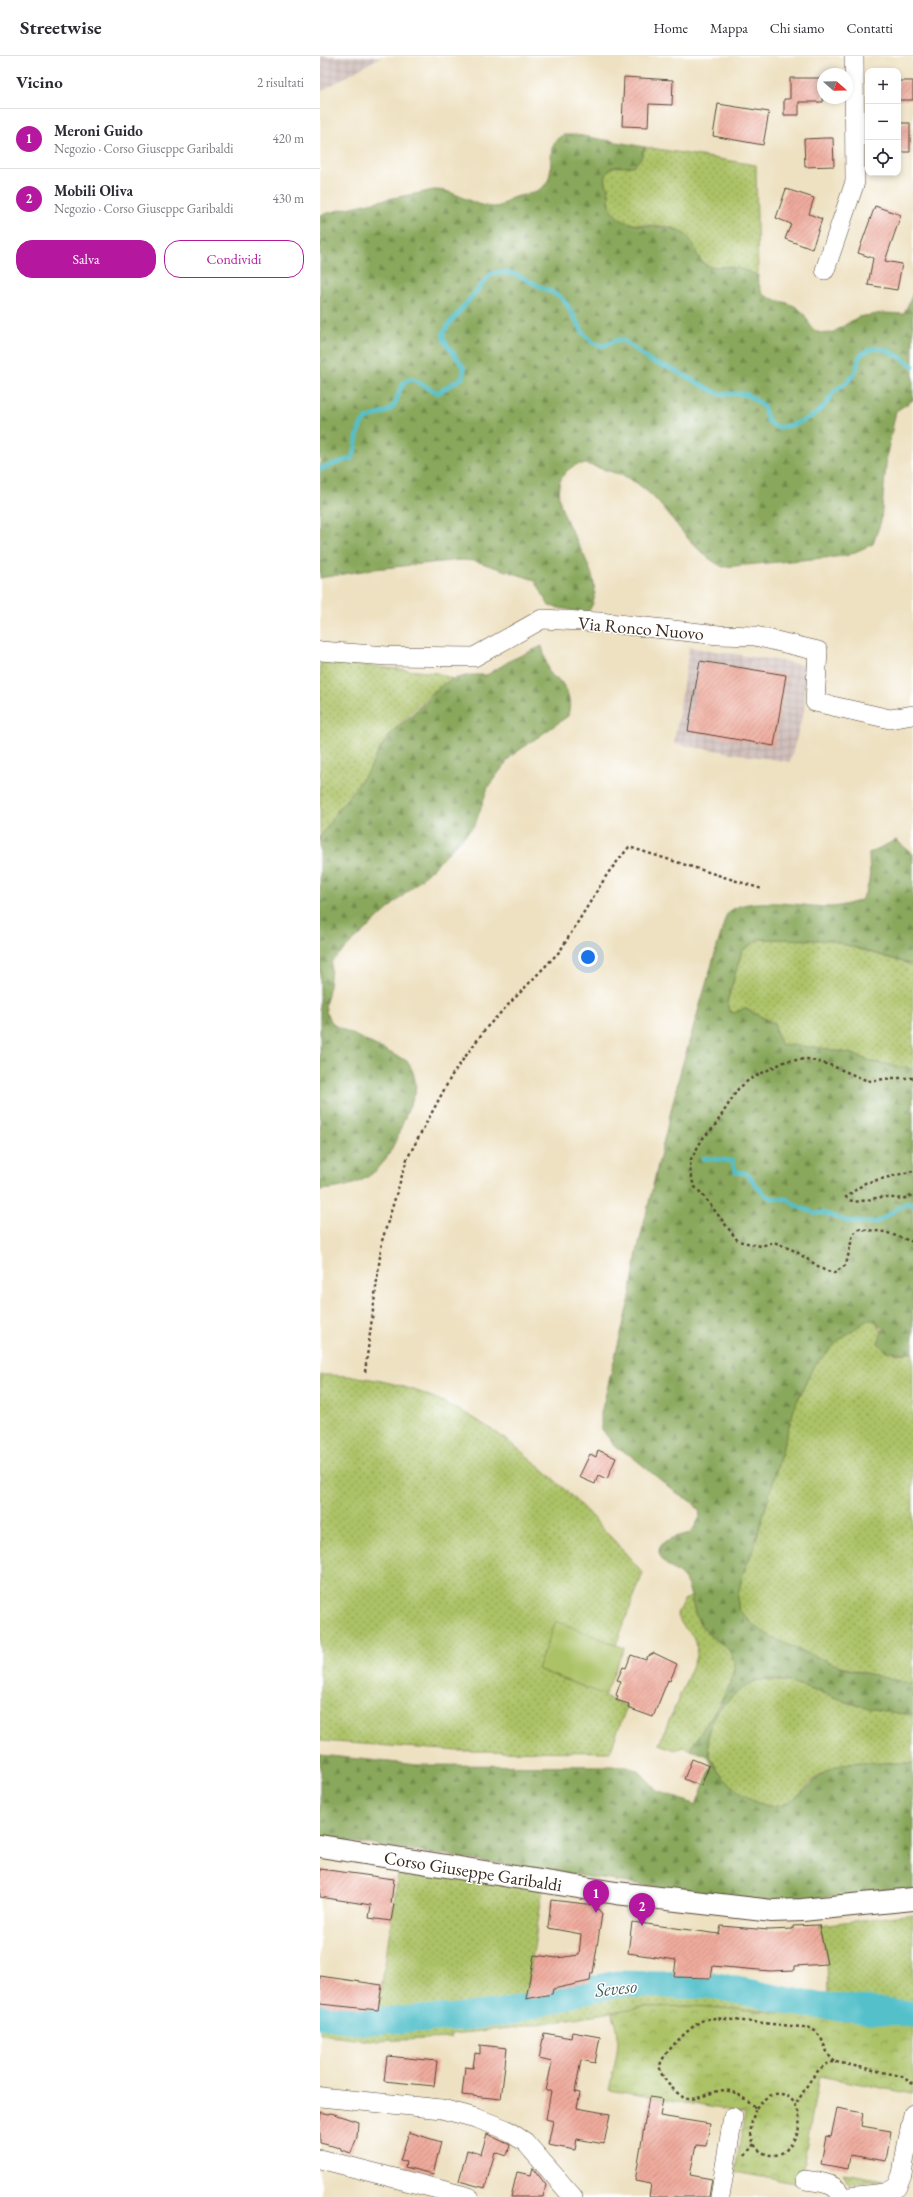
<!DOCTYPE html>
<html lang="it">
<meta charset="utf-8">
<style>
:root{--surface:#fff;--page:#f2f2f3;--text:#2b2b33;--muted:#7c7c81;--line:#e1e1e2;--accent:#b5179e}
body{margin:0;font-family:"EB Garamond",serif;background:var(--page);color:var(--text)}
.controls{position:absolute;right:12px;top:12px;display:grid;overflow:hidden;border-radius:8px;box-shadow:0 2px 6px #0003}
.controls button{width:36px;height:36px;display:grid;place-items:center;padding:0;border:0;border-bottom:1px solid var(--line);background:var(--surface);color:var(--text);font:20px sans-serif}
.compass{position:absolute;left:497px;top:12px;width:36px;height:36px;border-radius:50%;background:var(--surface);box-shadow:0 2px 6px #0003;rotate:110deg}
.you{position:absolute;left:268px;top:901px;width:14px;height:14px;margin:-10px;border:3px solid #fff;border-radius:50%;background:#1a73e8;box-shadow:0 0 0 6px #1a73e833}
.badge{display:grid;place-items:center;width:26px;height:26px;border-radius:50%;background:var(--accent);color:#fff;font-size:13px;font-weight:700}
.pin{position:absolute;translate:-50% -33px;filter:drop-shadow(0 1px 2px #0008)}
.pin::after{content:'';position:absolute;top:21px;width:14px;height:12px;background:inherit;clip-path:polygon(0 0,100% 0,50% 100%)}
.list{margin:0;padding:0;list-style:none}
h2{display:flex;justify-content:space-between;align-items:center;height:52px;margin:0;padding:0 16px;font-size:17px}
h2 small{font-size:13px;font-weight:400;color:var(--muted)}
.list li{display:grid;grid-template-columns:26px 1fr auto;gap:12px;align-items:center;box-sizing:border-box;height:60px;padding:0 16px;border-top:1px solid var(--line)}
.list b{display:block;font-size:15px;white-space:nowrap}
.list p{margin:0;font-size:13px;white-space:nowrap;color:var(--muted)}
.list em{font-size:13px;font-style:normal;color:var(--muted)}
.actions{display:flex;gap:8px;padding:12px 16px}
.actions a{flex:1;padding:9px 0;border:1px solid var(--accent);border-radius:16px;text-align:center;font-size:14px;color:var(--accent)}
.actions .main{background:var(--accent);color:#fff}
.icon{flex:none;width:22px;height:22px;fill:none;stroke:currentColor;stroke-width:2;stroke-linecap:round;stroke-linejoin:round}
.map{position:relative;flex:none;width:593px;height:2141px;overflow:hidden}
header{display:flex;align-items:center;gap:24px;box-sizing:border-box;height:56px;padding:0 20px;background:var(--surface);border-bottom:1px solid var(--line)}
header strong{font-size:19px}
nav{display:flex;gap:22px;margin-inline-start:auto;font-size:14px}
main{display:flex}
aside{flex:1;background:var(--surface)}
.map>svg:first-child{display:block}
.industrial{fill:url(#industrial-grid)}
.grass{fill:url(#grass-dots);stroke:#747642}
.forest{fill:url(#forest-firs);stroke:#62693c}
.park{fill:url(#park-crowns);stroke:#747642}
.garden{fill:#acc266;stroke:#747642}
.lines{fill:none;stroke-linecap:round;stroke-linejoin:round}
.stream{stroke:#53c0ca;stroke-width:4.5}
.river{stroke:#53c0ca;stroke-width:27}
.building{fill:url(#building-hatch)}
.minor-casing{stroke:#564536;stroke-width:20}
.major-casing{stroke:#564536;stroke-width:24}
.path{stroke:#564536;stroke-width:2.5;stroke-dasharray:3 3;stroke-linecap:butt}
.minor{stroke:#fff;stroke-width:19}
.major{stroke:#fff;stroke-width:22}
.labels{text-anchor:middle;dominant-baseline:central;stroke-width:3;stroke-linejoin:round;paint-order:stroke}
.street-label{font-size:18px;fill:#3b2a1e;stroke:#fff}
.water-label{font-size:19px;font-style:italic;fill:#435e5a;stroke:#fff}
</style>
<header>
<strong>Streetwise</strong>
<nav><a>Home</a><a>Mappa</a><a>Chi siamo</a><a>Contatti</a></nav>
</header>
<main>
<aside>
<h2>Vicino<small>2 risultati</small></h2>
<ul class="list">
<li><span class="badge">1</span><div><b>Meroni Guido</b><p>Negozio · Corso Giuseppe Garibaldi</p></div><em>420 m</em></li>
<li><span class="badge">2</span><div><b>Mobili Oliva</b><p>Negozio · Corso Giuseppe Garibaldi</p></div><em>430 m</em></li>
</ul>
<div class="actions"><a class="main">Salva</a><a>Condividi</a></div>
</aside>
<div class="map">
<svg width="593" height="2141" viewBox="0 0 593 2141">
<defs>
<pattern id="industrial-grid" width="8" height="8" patternUnits="userSpaceOnUse"><rect width="8" height="8" fill="#d0c0bc"/><path d="M0 4h8M4 0v8" fill="none" stroke="#b4a5a1"/></pattern>
<pattern id="grass-dots" width="8" height="8" patternUnits="userSpaceOnUse"><rect width="8" height="8" fill="#acc266"/><path d="M2 2h.1M6 6h.1" fill="none" stroke="#8d9e53" stroke-width="1.8" stroke-linecap="round"/></pattern>
<pattern id="forest-firs" width="22" height="20" patternUnits="userSpaceOnUse"><rect width="22" height="20" fill="#89a85b"/><path d="M5 1l3.5 6h-7zM16 11l3.5 6h-7z" fill="#71894b"/></pattern>
<pattern id="park-crowns" width="20" height="18" patternUnits="userSpaceOnUse"><rect width="20" height="18" fill="#acc266"/><path d="M2 6a3 3 0 1 1 6 0M12 15a3 3 0 1 1 6 0" fill="none" stroke="#8d9e53"/></pattern>
<pattern id="building-hatch" width="6" height="6" patternUnits="userSpaceOnUse"><rect width="6" height="6" fill="#efab9d"/><path d="M-1 1l2-2M0 6l6-6M5 7l2-2" fill="none" stroke="#c38b7f"/></pattern>
</defs>
<rect width="100%" height="100%" fill="#fff"/>
<filter id="ink" filterUnits="userSpaceOnUse"><feTurbulence type="fractalNoise" baseFrequency=".025" numOctaves="2"/><feDisplacementMap in="SourceGraphic" scale="8" xChannelSelector="R" yChannelSelector="G"/><feConvolveMatrix kernelMatrix="1 2 1 2 8 2 1 2 1" color-interpolation-filters="sRGB"/></filter>
<filter id="wash" filterUnits="userSpaceOnUse"><feTurbulence type="fractalNoise" baseFrequency=".012" numOctaves="4" result="noise"/><feDisplacementMap in="SourceGraphic" scale="16" xChannelSelector="R" yChannelSelector="G"/><feGaussianBlur stdDeviation="0.9" result="paint"/><feColorMatrix in="noise" values="0 0 0 0 0 0 0 0 0 0 0 0 0 0 0 0 0 1.4 0 .05"/><feComposite in="paint" operator="in"/></filter>
<g filter="url(#wash)">
<rect width="100%" height="100%" fill="#eee1c1"/>
<path class="industrial" d="M0 0H62L0 36Z
M369 591 486 609 484 654 470 706 354 688Z"/>
<path class="grass" d="M325 91 436 109 438 222C433 216 418 212 410 211 403 210 396 213 389 210 375 206 374 184 361 176 341 162 304 179 291 153 288 146 290 139 288 132 285 126 284 117 290 112 294 109 300 112 304 110 311 107 320 98 325 93Z
M0 605 117 617 133 623C110 634 73 672 59 694 55 701 53 709 48 716 32 738 15 759 0 782Z
M439 883 509 884 593 909V1013L553 1006 529 997 459 988 454 967 424 952 415 957 409 955 407 946 422 895Z
M547 1264H555L575 1298 593 1297V1628C542 1618 451 1596 418 1553V1539L422 1520 433 1494 475 1350 493 1311 519 1284Z
M0 1319C140 1317 237 1419 323 1517L296 1589 236 1566 217 1613 285 1639 284 1641 307 1650 290 1696 138 1695 0 1685Z
M371 1541C376 1555 379 1569 390 1580 397 1586 406 1589 411 1597 426 1620 381 1671 371 1694L363 1691 355 1694 339 1688 375 1604C382 1573 364 1582 357 1557L364 1544Z
M439 1624 471 1626 538 1649 593 1659V1707C574 1709 540 1702 523 1709 515 1712 503 1717 496 1722 481 1733 472 1753 451 1750 438 1749 426 1741 416 1733 367 1695 387 1644 439 1624Z
M79 1812 223 1833 206 1943 165 1950 58 1954Z
M593 1858V1948L508 1941 507 1908 499 1869Z
M356 1936 388 1938 488 1958 373 1950 322 1951 200 1971 132 1978 131 1982 58 1985 0 1978V1967C50 1977 121 1976 172 1968 205 1962 236 1951 269 1944 298 1938 326 1937 356 1936Z
M523 2117 564 2124 529 2128Z"/>
<path class="forest" d="M243 79H257L325 91 321 102 315 109C301 115 289 102 285 125 286 128 288 130 288 133 290 141 288 147 292 154 306 179 345 163 366 179 377 187 374 205 388 210 395 212 403 210 410 211 419 212 428 215 436 219L442 237C452 246 468 244 479 253 492 263 486 280 512 277L538 261 563 257 584 258 593 237V344L576 355 567 398 561 465 553 488 526 500 403 511C368 494 352 455 323 432 312 422 296 417 282 413 276 411 268 408 261 408 256 408 252 411 248 414 210 447 301 519 267 557L229 550 215 524 155 505 140 504 54 513 0 522V159C32 151 63 143 95 138 102 137 109 134 116 134 137 134 153 151 174 151 180 151 183 148 188 144 196 139 205 140 214 136 245 125 218 91 243 79Z
M222 590 229 617 242 627 247 636 250 648 248 660 191 700 168 731 155 769 113 812 12 905 8 938 5 949 7 959 14 969 87 1005C94 1016 97 1025 95 1038 70 1092 71 1129 0 1134V782L17 755 49 714 59 695 73 676 122 629 133 623 150 619H167L191 604Z
M576 784 593 798V880L590 890 593 891V909L509 884 439 883 422 895 407 946 409 955 415 957 424 952 454 968 460 988 502 992 529 997 553 1006 593 1013V1297L567 1296 558 1287 563 1273 555 1264H547L519 1284 493 1311 475 1350 433 1494 422 1520 418 1539V1553L437 1572 453 1582 482 1595 527 1613 593 1628V1659C574 1657 555 1654 536 1649 508 1640 470 1620 440 1624 429 1626 420 1634 412 1641 378 1668 381 1706 415 1732 425 1740 436 1748 449 1750 473 1754 490 1724 509 1714 534 1700 566 1709 593 1707V1834L453 1846 342 1832 0 1781V1699L98 1709 307 1710 320 1716 337 1734 376 1749 392 1709 388 1700 371 1694C382 1669 414 1637 414 1610 415 1591 394 1585 383 1572 372 1560 373 1538 365 1524 360 1516 350 1513 344 1506 327 1487 357 1480 371 1477L380 1461 379 1454 373 1447 354 1435 310 1399 296 1392 281 1372V1357L310 1241 317 1196 360 1017 406 860C419 836 489 852 513 851 522 850 531 847 540 845 553 827 549 817 549 797Z"/>
<path class="park" d="M373 1950 593 1967V2038L499 2020 480 2128 415 2116 425 2057 289 2034C294 2009 305 1979 291 1956L322 1951Z"/>
<path class="garden" d="M236 1565 304 1592 285 1639 217 1613Z"/>
<g class="lines">
<path class="stream" d="M0 413 32 402C38 391 35 373 45 364 53 358 66 359 73 351 79 342 78 331 87 324H94L118 337 143 321 144 312 124 284 123 278 129 268 170 219 178 216 195 218 239 240 246 247 264 278 273 287 283 290 297 284H303L330 305 352 313 399 338H426L440 347 444 352 448 365 456 371C471 372 496 361 505 349 509 345 510 340 514 336 521 330 529 326 534 318 539 312 536 304 541 299 558 283 579 300 593 310
M383 1102 412 1105 416 1116 426 1117 444 1138 451 1142 467 1143 479 1151 495 1157H504L529 1166 553 1167 559 1165 586 1147 593 1149"/>
<path class="river" d="M0 1959 42 1965 142 1961 192 1955 255 1937 297 1928 397 1930 485 1948 593 1958"/>
</g>
<g id="blocks">
<path class="building" d="M304 21 353 24 352 49 329 48 328 71 302 70Z
M470 22H503V46H479V59H464V43H470Z
M578 25H593V44H578Z
M398 48 449 56 443 89 393 80Z
M578 67H590V96H578Z
M505 82H513L514 110 485 111 484 83Z
M466 133 494 142 489 158 502 163 492 193 465 183 471 168 456 162Z
M555 150 581 159 565 205 582 208 577 234 548 229 553 202 538 197Z
M380 605 466 619 454 690 368 675Z
M278 1394 296 1402 287 1423 278 1419 275 1428 259 1421 270 1398 276 1401Z
M334 1597 357 1608 350 1625 348 1624 333 1661 308 1652 309 1648 296 1644 298 1640 296 1639 301 1625 297 1624 303 1611 306 1612 311 1599 326 1604 327 1601Z
M372 1703 389 1710 381 1730 364 1723Z
M0 1813 74 1823 71 1847 74 1848 71 1865 49 1862 51 1849 0 1841Z
M231 1844 275 1849 282 1858 273 1917H271L270 1925 233 1933 232 1938 206 1943 214 1899 237 1902 259 1899 261 1878 228 1872Z
M312 1866 399 1878 401 1870 449 1874 473 1873V1870L499 1869 507 1908 475 1910V1914L450 1915 393 1910 391 1922 354 1921 356 1904 308 1897Z
M0 1920 62 1929 58 1954 0 1948Z
M252 1976 280 1981 275 2007 261 2004 255 2036 260 2037 257 2052 290 2058 284 2088 257 2083 255 2094 228 2089 233 2065 226 2063 231 2035H226L232 2006 219 2003 224 1977 251 1982Z
M160 1989 187 1992 181 2043 142 2039 145 2011 153 2012 155 1997 160 1998Z
M67 2000 117 2005 114 2030 64 2025Z
M329 2041 343 2043 340 2060 390 2068 386 2090 376 2089 370 2119 392 2123 389 2141H329L331 2128 315 2125Z
M517 2052 543 2057 541 2070 571 2075 566 2105 530 2099 528 2113 501 2108 506 2080 511 2081Z
M0 2056 8 2058 11 2057 38 2066 37 2081 31 2097 21 2094V2092L0 2087Z
M89 2076 121 2086 113 2118 85 2111 86 2106 80 2105Z
M167 2078 190 2089 187 2100 175 2096 165 2132 139 2125 147 2094 161 2098Z
M213 2112 226 2129 223 2141H191L197 2116 211 2119Z"/>
</g>
</g>
<g filter="url(#ink)">
<use href="#blocks" fill-opacity="0" stroke="#564536" stroke-width="1"/>
<g class="lines">
<g class="minor-casing">
<path id="minor" d="M505 214 535 126 534 0
M0 595 67 600 154 601 222 563 279 566 399 579 435 580 498 595 495 646 570 663 593 659
M0 2041 122 2053 156 2062 185 2073 205 2086 253 2141
M593 2058 587 2089H593
M0 2103 149 2141
M485 2124C497 2126 518 2126 521 2141
M400 2141 413 2061
M529 2141 564 2137 577 2131 582 2118 587 2089"/>
</g>
<g class="major-casing">
<path id="major" d="M0 1790 296 1837 452 1855 482 1854 593 1843"/>
</g>
<path class="path" d="M593 1022H573L548 1025 510 1009 487 1003 466 1005 430 1023 418 1033 394 1071 383 1082 371 1103 370 1111 371 1122 375 1131 382 1138 418 1185 441 1190 454 1186 475 1195 504 1214 514 1217 526 1209 533 1178 538 1173 565 1176 593 1186
M593 1115 545 1127 526 1141C534 1151 553 1141 563 1141 574 1141 583 1146 593 1138
M45 1316 62 1185 87 1103 132 1019 166 972 240 895 288 817 309 791 442 833
M516 2006 581 2020 593 2028
M436 2052C465 2013 498 2063 467 2093 455 2105 435 2098 432 2082 429 2072 433 2061 436 2052 427 2046 421 2038 410 2035 394 2031 378 2047 364 2042 355 2036 339 2021 340 2010 341 1999 370 1971 380 1966 384 1963 390 1963 395 1962L491 1972C507 1982 503 1999 516 2006 498 2005 485 2034 476 2048
M425 2100 434 2088"/>
<use href="#minor" class="minor"/>
<use href="#major" class="major"/>
</g>
</g>
<g class="labels">
<g class="street-label">
<text transform="translate(321 572) rotate(5)">Via Ronco Nuovo</text>
<text transform="translate(153 1815) rotate(9)">Corso Giuseppe Garibaldi</text>
</g>
<g class="water-label">
<text transform="translate(296 1932) rotate(-6)">Seveso</text>
</g>
</g>
</svg>
<div class="controls">
<button>+</button>
<button>−</button>
<button><svg class="icon" aria-label="locate" viewBox="0 0 24 24"><circle cx="12" cy="12" r="6"/><path d="M12 2v4M12 18v4M2 12h4M18 12h4"/></svg></button>
</div>
<svg class="compass" viewBox="-18 -18 36 36"><path d="M0-13l5 13h-10z" fill="#e53935"/><path d="M0 13l5-13h-10z" fill="#7c7c81"/></svg>
<div class="you"></div>
<div class="pin badge" style="left:276px;top:1857px">1</div>
<div class="pin badge" style="left:322px;top:1870px">2</div>
</div>
</main>
